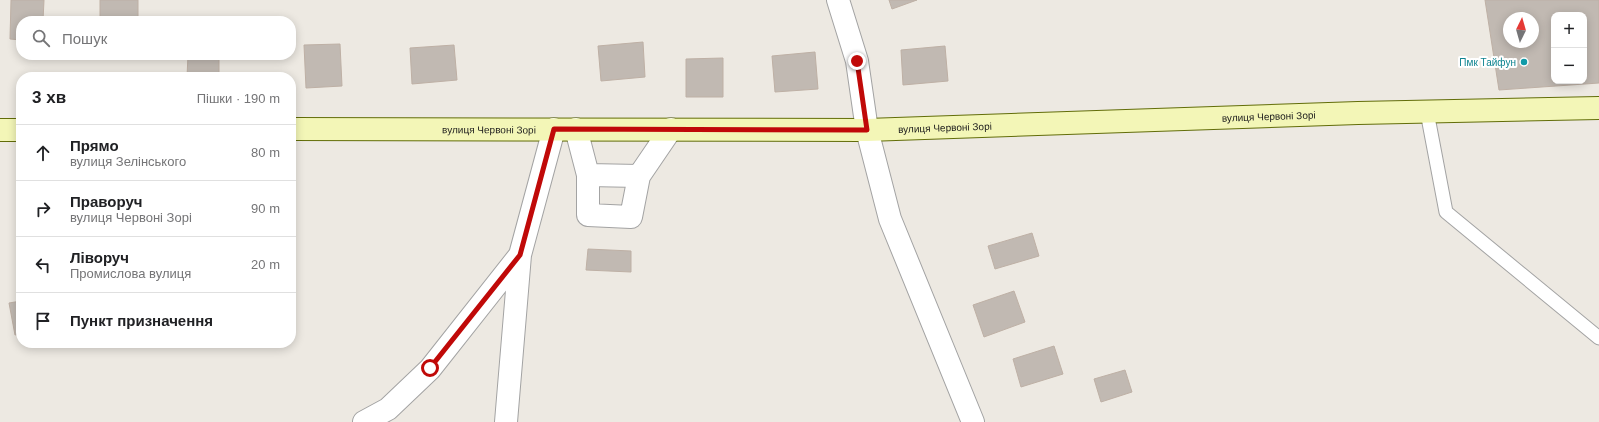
<!DOCTYPE html>
<html lang="uk">
<meta charset="utf-8">
<style>
:root{--surface:#fff;--page:#f6f6f6;--text:#202124;--muted:#757577;--line:#e0e0e0}
body{margin:0;font-family:Helvetica,sans-serif;background:var(--page);color:var(--text)}
.controls{position:absolute;right:12px;top:12px;display:grid;overflow:hidden;border-radius:8px;box-shadow:0 2px 10px #0003}
.controls button{width:36px;height:36px;display:grid;place-items:center;padding:0;border:0;border-bottom:1px solid var(--line);background:var(--surface);color:var(--text);font:20px sans-serif}
.compass{position:absolute;left:1503px;top:12px;width:36px;height:36px;border-radius:50%;background:var(--surface);box-shadow:0 2px 10px #0003;rotate:5deg}
.stop{position:absolute;width:12px;height:12px;margin:-9px;border:3px solid #c00908;border-radius:50%;background:#fff}
.stop.end{background:#c00908;border-color:#fff;box-shadow:0 1px 4px #0008}
.list{margin:0;padding:0;list-style:none}
h2{display:flex;justify-content:space-between;align-items:center;height:52px;margin:0;padding:0 16px;font-size:17px}
h2 small{font-size:13px;font-weight:400;color:var(--muted)}
.list li{display:grid;grid-template-columns:26px 1fr auto;gap:12px;align-items:center;box-sizing:border-box;height:56px;padding:0 16px;border-top:1px solid var(--line)}
.list b{display:block;font-size:15px;white-space:nowrap}
.list p{margin:0;font-size:13px;white-space:nowrap;color:var(--muted)}
.list em{font-size:13px;font-style:normal;color:var(--muted)}
.icon{flex:none;width:22px;height:22px;fill:none;stroke:currentColor;stroke-width:2;stroke-linecap:round;stroke-linejoin:round}
.map{position:relative;flex:none;width:1599px;height:422px;overflow:hidden}
.search{position:absolute;background:var(--surface);box-shadow:0 2px 10px #0003;left:16px;top:16px;width:280px;height:44px;display:flex;align-items:center;gap:10px;box-sizing:border-box;padding:0 14px;border-radius:16px;color:var(--muted);font-size:15px}
.panel{position:absolute;background:var(--surface);box-shadow:0 2px 10px #0003;left:16px;top:72px;width:280px;height:276px;border-radius:16px}
.map>svg:first-child{display:block}
.building{fill:#c1b9b2;stroke:#beb0a5;fill-rule:evenodd}
.lines{fill:none;stroke-linecap:round;stroke-linejoin:round}
.lane-casing{stroke:#a3a3a3;stroke-width:15}
.street-casing{stroke:#a3a3a3;stroke-width:24}
.secondary-casing{stroke:#626d09;stroke-width:24}
.lane{stroke:#fff;stroke-width:13}
.street{stroke:#fff;stroke-width:22}
.secondary{stroke:#f3f6b7;stroke-width:22}
.route{stroke:#c00908;stroke-width:5}
.culture-dot{fill:#0f9aa8;stroke:#fff;stroke-width:1.5}
.labels{text-anchor:middle;dominant-baseline:central;stroke-width:4;stroke-linejoin:round;paint-order:stroke}
.culture-label{font-size:10px;fill:#0d838f;stroke:#fff;text-anchor:end}
.street-label{font-size:10px;fill:#1c1c1c;stroke:#fff}
</style>
<div class="map">
<svg width="1599" height="422" viewBox="0 0 1599 422">
<rect width="100%" height="100%" fill="#ede9e2"/>
<path class="building" d="M11 0H44L43 21H21V40L10 39Z
M100 0H138V21H100Z
M889 0H917L892 9Z
M1485 0H1599V83L1499 90ZM1554 15H1584V81H1554ZM1509 18H1533V42H1509Z
M643 42 645 77 601 81 598 46Z
M340 44 342 86 306 88 304 45Z
M454 45 457 80 412 84 410 48Z
M945 46 948 81 903 85 901 50Z
M815 52 818 89 775 92 772 56Z
M188 55H219V77H187Z
M723 58V97H686V59Z
M1032 233 1039 256 995 269 988 246Z
M588 249 631 251V272L586 270Z
M1014 291 1025 322 984 337 973 305Z
M21 301V334L15 335 9 303Z
M1054 346 1063 374 1021 387 1013 359Z
M1125 370 1132 392 1101 402 1094 379Z"/>
<g class="lines">
<g class="lane-casing">
<path id="lane" d="M1427 112 1446 212 1599 338"/>
</g>
<g class="street-casing">
<path id="street" d="M838 0 857 61 867 130 890 219 973 422
M576 129 588 175 639 176 671 129
M588 175V215L631 217 639 176
M364 422 388 409 430 369 520 255 554 129
M506 422 520 255"/>
</g>
<g class="secondary-casing">
<g id="secondary">
<path id="s1" d="M291 129 867 130 1358 113 1599 108"/>
<path d="M0 130H21"/>
</g>
</g>
<use href="#lane" class="lane"/>
<use href="#street" class="street"/>
<use href="#secondary" class="secondary"/>
</g>
<g class="lines">
<path class="route" d="M430 368 520 255 554 129 867 130 857 61"/>
</g>
<circle class="culture-dot" cx="1524" cy="62" r="4"/>
<g class="labels">
<g class="culture-label">
<text x="1516" y="62">Пмк Тайфун</text>
</g>
<g class="street-label">
<text stroke="none"><textPath href="#s1" startOffset="978">вулиця Червоні Зорі</textPath></text>
<text stroke="none"><textPath href="#s1" startOffset="654">вулиця Червоні Зорі</textPath></text>
<text stroke="none"><textPath href="#s1" startOffset="198">вулиця Червоні Зорі</textPath></text>
</g>
</g>
</svg>
<div class="controls">
<button>+</button>
<button>−</button>
</div>
<svg class="compass" viewBox="-18 -18 36 36"><path d="M0-13l5 13h-10z" fill="#e53935"/><path d="M0 13l5-13h-10z" fill="#757577"/></svg>
<div class="stop" style="left:430px;top:368px"></div>
<div class="stop end" style="left:857px;top:61px"></div>
<div class="search"><svg class="icon" aria-label="search" viewBox="0 0 24 24"><circle cx="10" cy="10" r="6"/><path d="M15 15l6 6"/></svg>Пошук</div>
<section class="panel">
<h2>3 хв<small>Пішки · 190 m</small></h2>
<ul class="list">
<li><svg class="icon" aria-label="ahead" viewBox="0 0 24 24"><path d="M12 20V5M6 11l6-6 6 6"/></svg><div><b>Прямо</b><p>вулиця Зелінського</p></div><em>80 m</em></li>
<li><svg class="icon" aria-label="right" viewBox="0 0 24 24"><path d="M7 20v-9h11M14 6l5 5-5 5"/></svg><div><b>Праворуч</b><p>вулиця Червоні Зорі</p></div><em>90 m</em></li>
<li><svg class="icon" aria-label="left" viewBox="0 0 24 24"><path d="M17 20v-9H6M10 6l-5 5 5 5"/></svg><div><b>Ліворуч</b><p>Промислова вулиця</p></div><em>20 m</em></li>
<li><svg class="icon" aria-label="arrive" viewBox="0 0 24 24"><path d="M6 21V4h12l-3 4 3 4H6"/></svg><div><b>Пункт призначення</b></div></li>
</ul>
</section>
</div>
